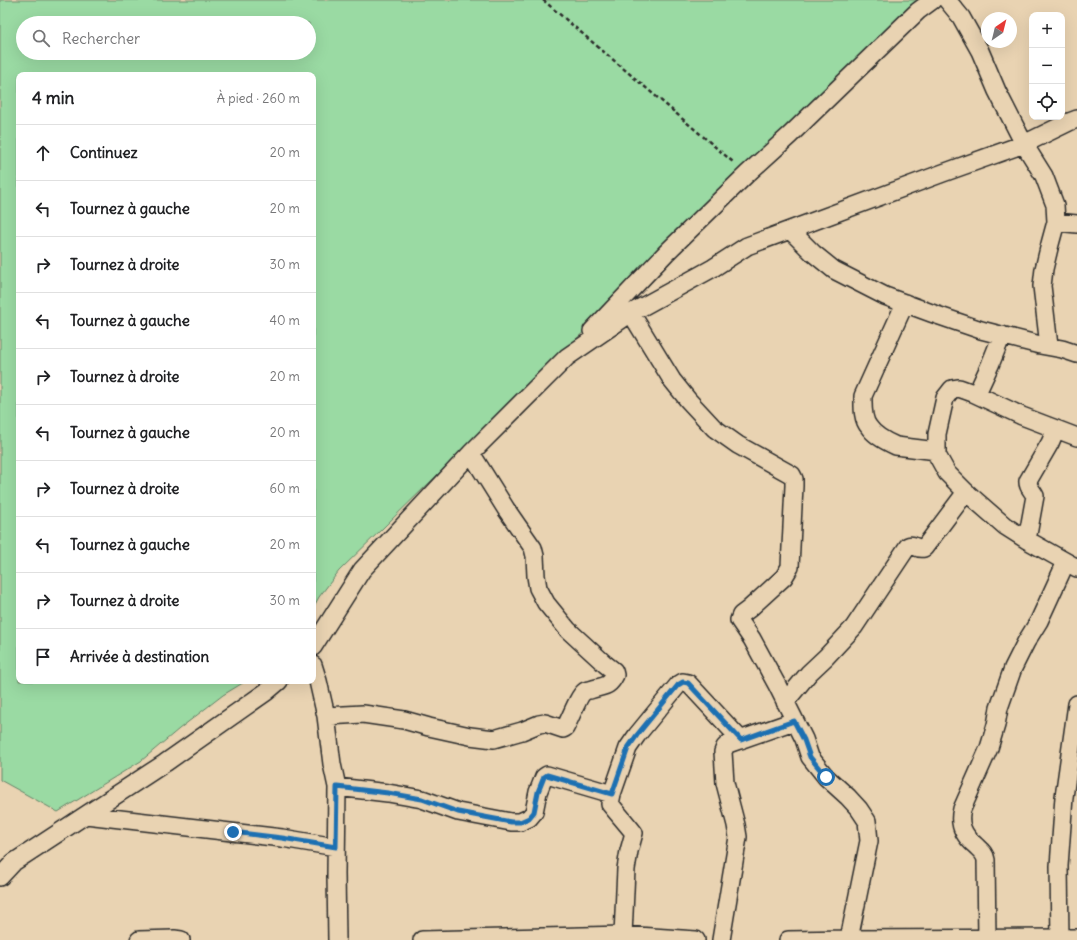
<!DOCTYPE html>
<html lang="fr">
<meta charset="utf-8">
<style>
:root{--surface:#fff;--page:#f6f6f6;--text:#202124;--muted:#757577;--line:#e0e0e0}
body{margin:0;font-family:Delius,sans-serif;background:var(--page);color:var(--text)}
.controls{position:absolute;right:12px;top:12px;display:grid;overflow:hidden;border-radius:8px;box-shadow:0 4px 16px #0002}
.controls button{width:36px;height:36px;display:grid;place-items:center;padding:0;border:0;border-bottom:1px solid var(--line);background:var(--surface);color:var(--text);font:20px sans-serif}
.compass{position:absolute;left:981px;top:12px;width:36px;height:36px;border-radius:50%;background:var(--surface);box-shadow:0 4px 16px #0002;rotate:35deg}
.stop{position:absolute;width:12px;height:12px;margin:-9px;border:3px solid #1f6fb2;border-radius:50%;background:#fff}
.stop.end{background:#1f6fb2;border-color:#fff;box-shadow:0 1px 4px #0008}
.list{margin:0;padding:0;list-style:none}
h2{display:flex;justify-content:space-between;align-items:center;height:52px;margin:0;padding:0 16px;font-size:17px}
h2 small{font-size:13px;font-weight:400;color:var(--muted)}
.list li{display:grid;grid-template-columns:26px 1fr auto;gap:12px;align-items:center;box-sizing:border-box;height:56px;padding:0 16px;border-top:1px solid var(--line)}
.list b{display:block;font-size:15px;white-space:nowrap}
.list em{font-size:13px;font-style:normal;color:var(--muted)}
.icon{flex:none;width:22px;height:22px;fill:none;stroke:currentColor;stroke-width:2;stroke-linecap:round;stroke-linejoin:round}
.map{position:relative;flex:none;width:1077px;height:940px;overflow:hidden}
.search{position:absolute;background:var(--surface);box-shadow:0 4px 16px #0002;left:16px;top:16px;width:300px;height:44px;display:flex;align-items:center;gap:10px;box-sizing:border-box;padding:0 14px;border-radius:22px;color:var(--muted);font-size:15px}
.panel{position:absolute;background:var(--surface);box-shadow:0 4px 16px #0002;left:16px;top:72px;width:300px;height:612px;border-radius:8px}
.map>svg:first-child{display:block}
.green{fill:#9adaa3;stroke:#628267;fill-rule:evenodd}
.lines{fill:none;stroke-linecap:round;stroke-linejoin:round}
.minor-casing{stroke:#2b2b2b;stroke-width:20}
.path{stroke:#2b2b2b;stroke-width:2.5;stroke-dasharray:4 3;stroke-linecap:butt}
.minor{stroke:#e9d3b2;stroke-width:17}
.route{stroke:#1f6fb2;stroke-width:5}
</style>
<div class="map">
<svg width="1077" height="940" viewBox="0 0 1077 940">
<rect width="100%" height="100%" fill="#e9d3b2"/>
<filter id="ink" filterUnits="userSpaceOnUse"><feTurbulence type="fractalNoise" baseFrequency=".025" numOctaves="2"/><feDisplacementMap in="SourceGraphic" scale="8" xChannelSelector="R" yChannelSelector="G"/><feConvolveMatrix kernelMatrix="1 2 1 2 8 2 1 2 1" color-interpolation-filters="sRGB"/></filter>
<g filter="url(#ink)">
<path class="green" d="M0 0H923L339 571 319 597 313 608V75H19V681H246L223 695 179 729 141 761 58 812 0 780ZM23 23H309V53H23Z"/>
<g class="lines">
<g class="minor-casing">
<path id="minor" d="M947 0 961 17 980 51 997 91 1024 144 1044 176 1055 205 1056 222 1050 244 1044 269 1042 286 1049 346
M1056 222 1077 224
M790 230 813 253 834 270 885 296 934 314 981 330 1040 345 1062 349 1077 354
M905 303 863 396C863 406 862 419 869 427 874 435 887 442 896 446L937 451
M631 313 672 380 688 400 714 428 738 445 792 475 794 479V486L790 567 784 577 749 609 741 615 739 620 752 639 777 685 804 739 810 757 826 777 848 797 859 809 867 821 869 841 849 939
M592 331 667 252 747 174 790 135 918 11 933 0
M1002 335 990 365 978 391 973 393 959 388 952 389 945 398 937 434V455L947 473 966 492 1005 526 1027 540 1077 568
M973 393 1022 416 1077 437
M1027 540 1035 496C1033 491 1027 487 1028 481L1050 443 1056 429
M313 647 362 570 471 453 567 357 631 313 713 268 747 246 943 173 1024 144 1069 122 1077 119
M313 665 318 681 326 716 332 764 337 787 336 874 337 940
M785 702 809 673 826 657 854 627 908 546C914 543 916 550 924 548L966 492
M326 716 363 714 404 720 429 727 470 736 494 739 522 731 539 724 545 723 563 729 565 728C569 721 579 695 584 692 586 690 588 690 590 690 603 685 608 689 615 675L614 671 605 664 568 630 546 603 538 588 536 576 535 556 533 548 506 509 471 453
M337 787 388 793 422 799 458 812 511 822H520L529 818 534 812 538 792 544 777 547 775 612 794
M86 815 282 838 336 847
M0 877 14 862 165 763 266 692 279 681
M623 935 626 869 629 851 634 833 630 828 610 804 612 794 628 748 637 735 678 685 683 682 688 683 741 740
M987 939 986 860C985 853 980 850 975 845 963 835 958 824 962 809L989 748 996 725 999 708 1013 668 1026 642 1039 621 1066 562
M1060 939 1059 866 1064 797 1077 704
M139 940 174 939 181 940
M422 940 623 935 696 940
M721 940 738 837 736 825 725 783 723 752 725 747 728 744 794 721
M788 940 849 939 1077 938"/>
</g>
<path class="path" d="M543 0 733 162"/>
<use href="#minor" class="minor"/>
</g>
</g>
<g class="lines" filter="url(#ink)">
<path class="route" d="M233 832 282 838 336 847 337 787 388 793 422 799 458 812 511 822H520L529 818 534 812 538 792 544 777 547 775 612 794 628 748 637 735 678 685 683 682 688 683 741 740 794 721 804 740 810 757 826 777"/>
</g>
</svg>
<div class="controls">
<button>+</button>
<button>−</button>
<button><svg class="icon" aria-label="locate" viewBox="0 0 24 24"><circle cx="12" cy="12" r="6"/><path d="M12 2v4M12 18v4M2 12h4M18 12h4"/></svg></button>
</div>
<svg class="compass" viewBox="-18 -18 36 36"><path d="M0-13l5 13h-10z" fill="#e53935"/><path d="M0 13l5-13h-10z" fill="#757577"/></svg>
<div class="stop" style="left:826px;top:777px"></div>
<div class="stop end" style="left:233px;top:832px"></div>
<div class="search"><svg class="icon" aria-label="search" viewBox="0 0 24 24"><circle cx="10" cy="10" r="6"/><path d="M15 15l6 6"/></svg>Rechercher</div>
<section class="panel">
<h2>4 min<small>À pied · 260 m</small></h2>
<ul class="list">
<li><svg class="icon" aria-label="ahead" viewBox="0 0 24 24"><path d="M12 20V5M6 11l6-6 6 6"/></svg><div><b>Continuez</b></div><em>20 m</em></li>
<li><svg class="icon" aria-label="left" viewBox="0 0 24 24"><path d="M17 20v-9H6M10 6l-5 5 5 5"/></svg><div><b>Tournez à gauche</b></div><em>20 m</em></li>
<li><svg class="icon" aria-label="right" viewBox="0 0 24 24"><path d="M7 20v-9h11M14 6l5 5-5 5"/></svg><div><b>Tournez à droite</b></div><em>30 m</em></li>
<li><svg class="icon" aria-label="left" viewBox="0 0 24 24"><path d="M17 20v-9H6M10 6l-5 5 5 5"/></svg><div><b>Tournez à gauche</b></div><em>40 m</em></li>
<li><svg class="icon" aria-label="right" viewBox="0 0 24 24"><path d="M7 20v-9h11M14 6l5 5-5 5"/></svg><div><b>Tournez à droite</b></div><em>20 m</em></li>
<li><svg class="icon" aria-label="left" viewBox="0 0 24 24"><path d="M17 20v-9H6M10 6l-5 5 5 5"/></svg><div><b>Tournez à gauche</b></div><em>20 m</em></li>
<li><svg class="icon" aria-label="right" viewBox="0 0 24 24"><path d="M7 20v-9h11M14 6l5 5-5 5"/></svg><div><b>Tournez à droite</b></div><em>60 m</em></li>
<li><svg class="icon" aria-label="left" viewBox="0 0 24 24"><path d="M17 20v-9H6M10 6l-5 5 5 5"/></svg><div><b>Tournez à gauche</b></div><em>20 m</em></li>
<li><svg class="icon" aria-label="right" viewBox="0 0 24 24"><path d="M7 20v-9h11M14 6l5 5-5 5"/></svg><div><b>Tournez à droite</b></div><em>30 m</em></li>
<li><svg class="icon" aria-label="arrive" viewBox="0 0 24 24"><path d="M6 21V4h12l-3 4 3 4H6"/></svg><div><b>Arrivée à destination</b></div></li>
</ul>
</section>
</div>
